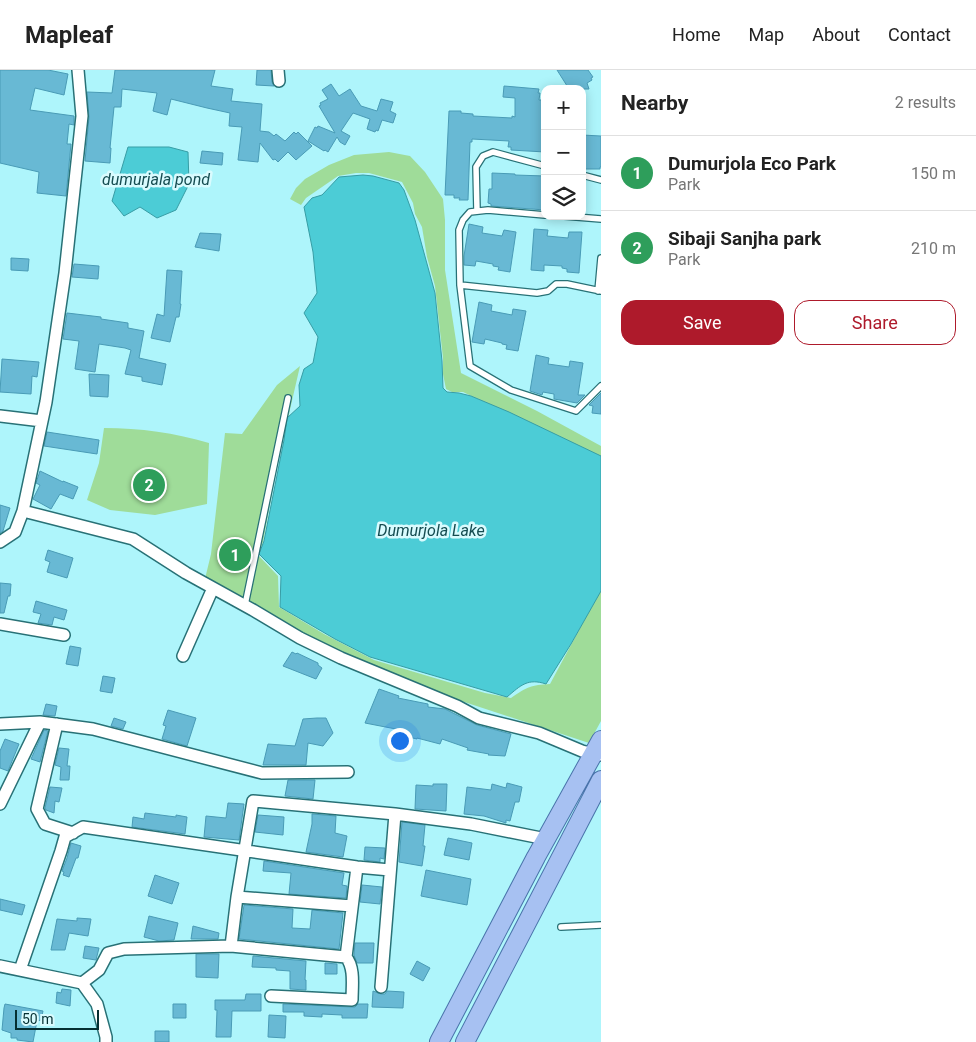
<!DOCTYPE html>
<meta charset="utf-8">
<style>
:root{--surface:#fff;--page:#f6f6f6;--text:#222;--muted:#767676;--line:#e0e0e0;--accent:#ae1a2b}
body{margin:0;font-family:Roboto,sans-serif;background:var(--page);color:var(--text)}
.controls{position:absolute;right:15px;top:15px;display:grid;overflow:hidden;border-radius:10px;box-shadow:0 2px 12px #0003}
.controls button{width:45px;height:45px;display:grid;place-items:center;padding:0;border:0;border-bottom:1px solid var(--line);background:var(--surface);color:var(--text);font:25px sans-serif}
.scale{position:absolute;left:15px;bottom:12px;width:84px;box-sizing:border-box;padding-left:5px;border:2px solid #052f32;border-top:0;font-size:14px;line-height:18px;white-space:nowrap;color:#052f32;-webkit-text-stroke:4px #d9fbfe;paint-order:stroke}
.you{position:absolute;left:399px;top:670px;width:18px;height:18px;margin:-12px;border:4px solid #fff;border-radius:50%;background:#1a73e8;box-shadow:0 0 0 8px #1a73e833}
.badge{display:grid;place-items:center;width:32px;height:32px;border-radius:50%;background:var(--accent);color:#fff;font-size:16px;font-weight:700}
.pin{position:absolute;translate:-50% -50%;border:2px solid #fff;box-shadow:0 1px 5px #0006}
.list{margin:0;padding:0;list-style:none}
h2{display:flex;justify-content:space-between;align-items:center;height:65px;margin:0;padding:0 20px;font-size:21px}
h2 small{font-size:16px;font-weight:400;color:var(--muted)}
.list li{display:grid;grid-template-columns:32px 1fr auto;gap:15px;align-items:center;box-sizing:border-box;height:75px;padding:0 20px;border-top:1px solid var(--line)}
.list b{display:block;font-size:19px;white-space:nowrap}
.list p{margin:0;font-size:16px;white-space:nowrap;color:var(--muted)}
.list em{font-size:16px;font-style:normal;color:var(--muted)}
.actions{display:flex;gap:10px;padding:15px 20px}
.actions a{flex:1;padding:11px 0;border:1px solid var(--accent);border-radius:15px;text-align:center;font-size:18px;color:var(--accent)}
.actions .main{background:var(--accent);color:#fff}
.icon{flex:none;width:28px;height:28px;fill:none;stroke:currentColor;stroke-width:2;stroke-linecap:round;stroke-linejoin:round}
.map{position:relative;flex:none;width:601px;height:972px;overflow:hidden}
header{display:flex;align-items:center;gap:30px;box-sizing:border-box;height:70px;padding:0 25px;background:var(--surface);border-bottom:1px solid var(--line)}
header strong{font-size:24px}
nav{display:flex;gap:28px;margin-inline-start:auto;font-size:18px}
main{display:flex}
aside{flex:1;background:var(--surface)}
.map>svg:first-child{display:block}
.green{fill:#9fdc99}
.water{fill:#4cccd6;stroke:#379da5}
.building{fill:#68b9d4;stroke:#499bb6}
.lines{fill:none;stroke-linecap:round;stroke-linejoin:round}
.service-casing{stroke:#287176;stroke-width:8}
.minor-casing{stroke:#287176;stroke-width:14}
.primary-casing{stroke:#4973aa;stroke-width:20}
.service{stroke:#fff;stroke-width:5.5}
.minor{stroke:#fff;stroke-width:11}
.primary{stroke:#a7c1f2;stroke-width:18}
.labels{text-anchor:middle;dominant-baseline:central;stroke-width:5;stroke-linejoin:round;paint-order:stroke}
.water-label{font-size:16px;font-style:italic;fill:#154c51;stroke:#d9fbfe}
</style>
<header>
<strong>Mapleaf</strong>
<nav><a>Home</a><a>Map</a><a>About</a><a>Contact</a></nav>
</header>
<main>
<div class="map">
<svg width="601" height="972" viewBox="0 0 601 972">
<rect width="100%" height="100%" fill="#aef5fb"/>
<path class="green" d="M389 82 410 86 425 102 443 129 445 150V200L461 303 537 341 601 376V388L463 322H452L446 319 443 304V288L435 216 427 187 422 157 415 144 413 133 402 112 369 103H356L338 106 306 128 301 135 290 129 296 118 305 109 329 95 354 85Z
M300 296 277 396 263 472 258 485 278 506 279 537 324 564 374 590 485 623 511 628C527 617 531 615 550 614L601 519V651L589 673 437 623 347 588 204 513 211 484 225 363 242 364 277 315Z
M104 358C140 358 175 363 209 373L207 434 155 445 110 440 87 430 99 393Z"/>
<path class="water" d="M128 77H169L188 82 189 114 176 140 157 148 140 137 124 146 112 131Z
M363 105 373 106 399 113 404 120 415 150 435 223 442 291 443 318 447 322 459 323 471 326 509 342 601 386V521L571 574 546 614C528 608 521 615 507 627L370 587 335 569 280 537 281 506 259 484 264 471 284 370 287 348 300 336 299 315 304 299 313 293 318 267 304 243 317 223 313 182 304 137 312 128 322 125 339 107Z"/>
<path class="building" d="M0 0H48L68 4 64 25 35 18 30 40 74 46V55L69 54 67 74H71L66 126 37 123 39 102 0 93Z
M115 0H215L211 16 233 19 231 31 262 34 260 61 269 62 274 66 276 64 285 71 294 62 296 64 298 62 312 76 296 90 288 82 278 92 275 89 273 90 260 73 258 92 238 90 242 57 229 56 230 43 207 38 171 29 167 45 153 41 157 23 122 19 121 37H114L110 78H111L110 93 85 91 89 47 87 22 112 23Z
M257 0H271L272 12 274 16 256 15Z
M557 0H588L593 7 591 8 592 10 587 13 589 19H569Z
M331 14 339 26 350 19 361 36 377 41 381 29 393 32 390 41 396 44 393 53 382 50 378 61 376 60 375 62 367 59 370 49 353 43 341 61 350 66 345 75 340 72 337 67 328 82 325 80 324 81 308 71 315 57 317 58 318 56 335 63 319 36 321 35 320 33 328 29 322 20Z
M504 16 539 19 538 23H540L539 30H545V82L511 80V77H508L509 71 472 69V72H470L468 130H459L460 128H454V125H445L449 41H461V43L473 44V46L512 48V46L515 47V28L503 27Z
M582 65 601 66V97H600V99H582Z
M202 81 223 83 222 95 200 93Z
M492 103 515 104V105L545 106V140L491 136V134L488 133 489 119H492Z
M469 154 483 157 482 163 502 166 504 160 516 162 510 202 498 200 499 197 493 196V194L476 191 475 196 464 195V186Z
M534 159 548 160 547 166 568 168 569 162H582L579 203 567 202V199L562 198V196L544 195V201L531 200Z
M200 163 221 164 219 181 195 177Z
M11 188 29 189 28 201 11 200Z
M74 194 99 196 98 209 72 207Z
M167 200 182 201 180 234H181L179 247H176L170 272 151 268 157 244 164 246Z
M479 232 492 235 491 241 512 245 513 239 526 241 518 281 506 279 507 275 502 274V273L485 269 484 274 472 272Z
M67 243 101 247V249L128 253V258L144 261 139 288 166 294 162 315 142 311V307L125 304 131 280 125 278 99 274 95 302 75 299 79 271 63 269Z
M536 285 549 288 548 294 569 297 570 291 583 293 578 325H585L577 333 554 329V324L543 322 542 325 530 321Z
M2 289 39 292 37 307 32 306 31 324 0 322Z
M89 304 109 305 108 327 90 326Z
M601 323V344L592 343 593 336 589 335Z
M47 362 99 370 97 384 44 376Z
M40 401 63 412V411L78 417 73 429 60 424 51 439 33 429 40 415 36 413Z
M0 435 10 438 3 461 0 463Z
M48 480 73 488 67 508 47 502 50 492 45 490Z
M0 513 11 514 10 526H8L4 543H0Z
M36 531 67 540 64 550 54 547 52 555 38 553 41 544 33 542Z
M70 576 81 578 78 596 66 594Z
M292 582 296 584 297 583 318 593V595L322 598 316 609 283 596Z
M103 606 115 608 112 623 100 621Z
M379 619 399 626 398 628 428 634V637L445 639 477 655 511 664 505 686 488 685 489 684 467 680 468 678 442 669 440 674 417 668V669L400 665 401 660 365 653Z
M46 634 57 636 55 646 43 645Z
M168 640 196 648 187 676 162 669 166 656 163 655Z
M114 648 126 652 123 659 111 656Z
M317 648H326L333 663 323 676 308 673 306 695H263L268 674 295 676 303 649Z
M44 660 48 661 40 692 31 689Z
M5 669 19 674 8 701 0 698V681Z
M59 678 69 679 67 696H70L69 710H60L61 697 55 695Z
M288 710H315L313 729 285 726Z
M507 713 522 717 519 732H515L510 751 506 750V753L484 746 464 744 467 717 491 720 492 714 506 718Z
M433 714H447L446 741 415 739 416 715 433 716Z
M50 717 62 718 59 732 55 731 54 743 46 740 45 738Z
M228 733 244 734 239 770 204 767 206 746 226 748Z
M145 743 176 747V745L187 747 185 764 132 757 133 747 144 749Z
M312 744 336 746 335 763 347 766 343 787 306 782 312 754Z
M258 745 284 747 283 765 255 762Z
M402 752 425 755 423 776H425L422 796 399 792Z
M448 768 472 773 469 790 444 785Z
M71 773 81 776 78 788H76L69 807 63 805 64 802 62 801 67 788Z
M365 777 385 778 384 789 380 788V792L364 790Z
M264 791 344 803 342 815 347 816 346 828 289 824 291 803 263 801Z
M426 800 471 809 467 835 421 826Z
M155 805 179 813 172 834 148 826Z
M362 815 382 817 380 834 360 832Z
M0 829 25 835 22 845 0 840Z
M244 835 293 839 292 858 310 859 312 840 343 843 339 879 239 869Z
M149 846 178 853 174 870 159 871 144 867Z
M77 848 91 849 88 866 69 863 65 880H51L57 849 77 851Z
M193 856 219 863 218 869H191Z
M355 873H374L373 893H357L354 885Z
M85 876 99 878 96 890 83 888Z
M196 884H219L218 908 196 907Z
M253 886 306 891 305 910H306V920L290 919V901L276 900V898L252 897Z
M417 891 430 898 423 911 410 904Z
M325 893 337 894V904H325Z
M62 919 71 920 70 936 56 933 57 922 61 923Z
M373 921 381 924H385L387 921 404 922 403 938 372 937Z
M246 924H261V941H232L231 967H216L217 940H215V930H245Z
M5 934 43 941 41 950 37 951 33 972 17 970V968H11V963L2 960 4 938Z
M173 934H186V948H173Z
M283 934 352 937H355L358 934H368L367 948H342V945L322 944V947L304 946V942H283Z
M269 945 286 946 285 968 268 967Z
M155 961H169V972H155Z"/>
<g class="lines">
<g class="service-casing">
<path id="service" d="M582 105 601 110
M477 141 476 97 483 86 493 82 545 96
M545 145 488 140 470 142 463 150 459 160 460 215 470 296 511 320 576 341 601 316
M564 146 601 149
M460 215 537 223 548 221 556 214H567L601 221
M598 221 601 188
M245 535 288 328
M561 857 601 855"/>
</g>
<g class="minor-casing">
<path id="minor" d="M278 0 279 11
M0 346 42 351
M23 441 133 469 186 503 253 540 300 568 341 588 457 636 479 648 539 663 582 681 599 685
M0 472 15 462 23 441 46 332 65 203 82 46 78 0
M0 554 64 565
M183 586 213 518
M0 654 40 652 93 659 262 703 348 702
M57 654 37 739 45 754 73 763
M0 734 40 652
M237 827 352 836
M231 876 237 827 253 731 395 744 471 754 546 769
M0 896 82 913 97 934 106 967V972
M20 900 61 781 65 767 83 757 357 797 390 800
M82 913 99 900 108 883 124 879 231 876 346 887
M381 917 395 744
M271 926 352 930C352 916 355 898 346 887L357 797"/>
</g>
<g class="primary-casing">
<path id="primary" d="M439 972 536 787 601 670
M465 972 601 710"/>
</g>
<use href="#service" class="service"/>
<use href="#minor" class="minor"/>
<use href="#primary" class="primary"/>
</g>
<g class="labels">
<g class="water-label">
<text x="156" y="109">dumurjala pond</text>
<text x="431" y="460">Dumurjola Lake</text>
</g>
</g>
</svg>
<div class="controls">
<button>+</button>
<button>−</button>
<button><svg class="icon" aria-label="layers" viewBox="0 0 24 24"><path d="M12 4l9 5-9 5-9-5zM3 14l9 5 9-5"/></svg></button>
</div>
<div class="scale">50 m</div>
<div class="you"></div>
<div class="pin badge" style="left:235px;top:485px;background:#2e9e5b">1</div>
<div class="pin badge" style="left:149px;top:415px;background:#2e9e5b">2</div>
</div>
<aside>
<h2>Nearby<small>2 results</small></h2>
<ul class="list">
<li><span class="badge" style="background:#2e9e5b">1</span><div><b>Dumurjola Eco Park</b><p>Park</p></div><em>150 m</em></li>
<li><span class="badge" style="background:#2e9e5b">2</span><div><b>Sibaji Sanjha park</b><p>Park</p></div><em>210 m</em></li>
</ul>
<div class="actions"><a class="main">Save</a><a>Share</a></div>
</aside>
</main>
